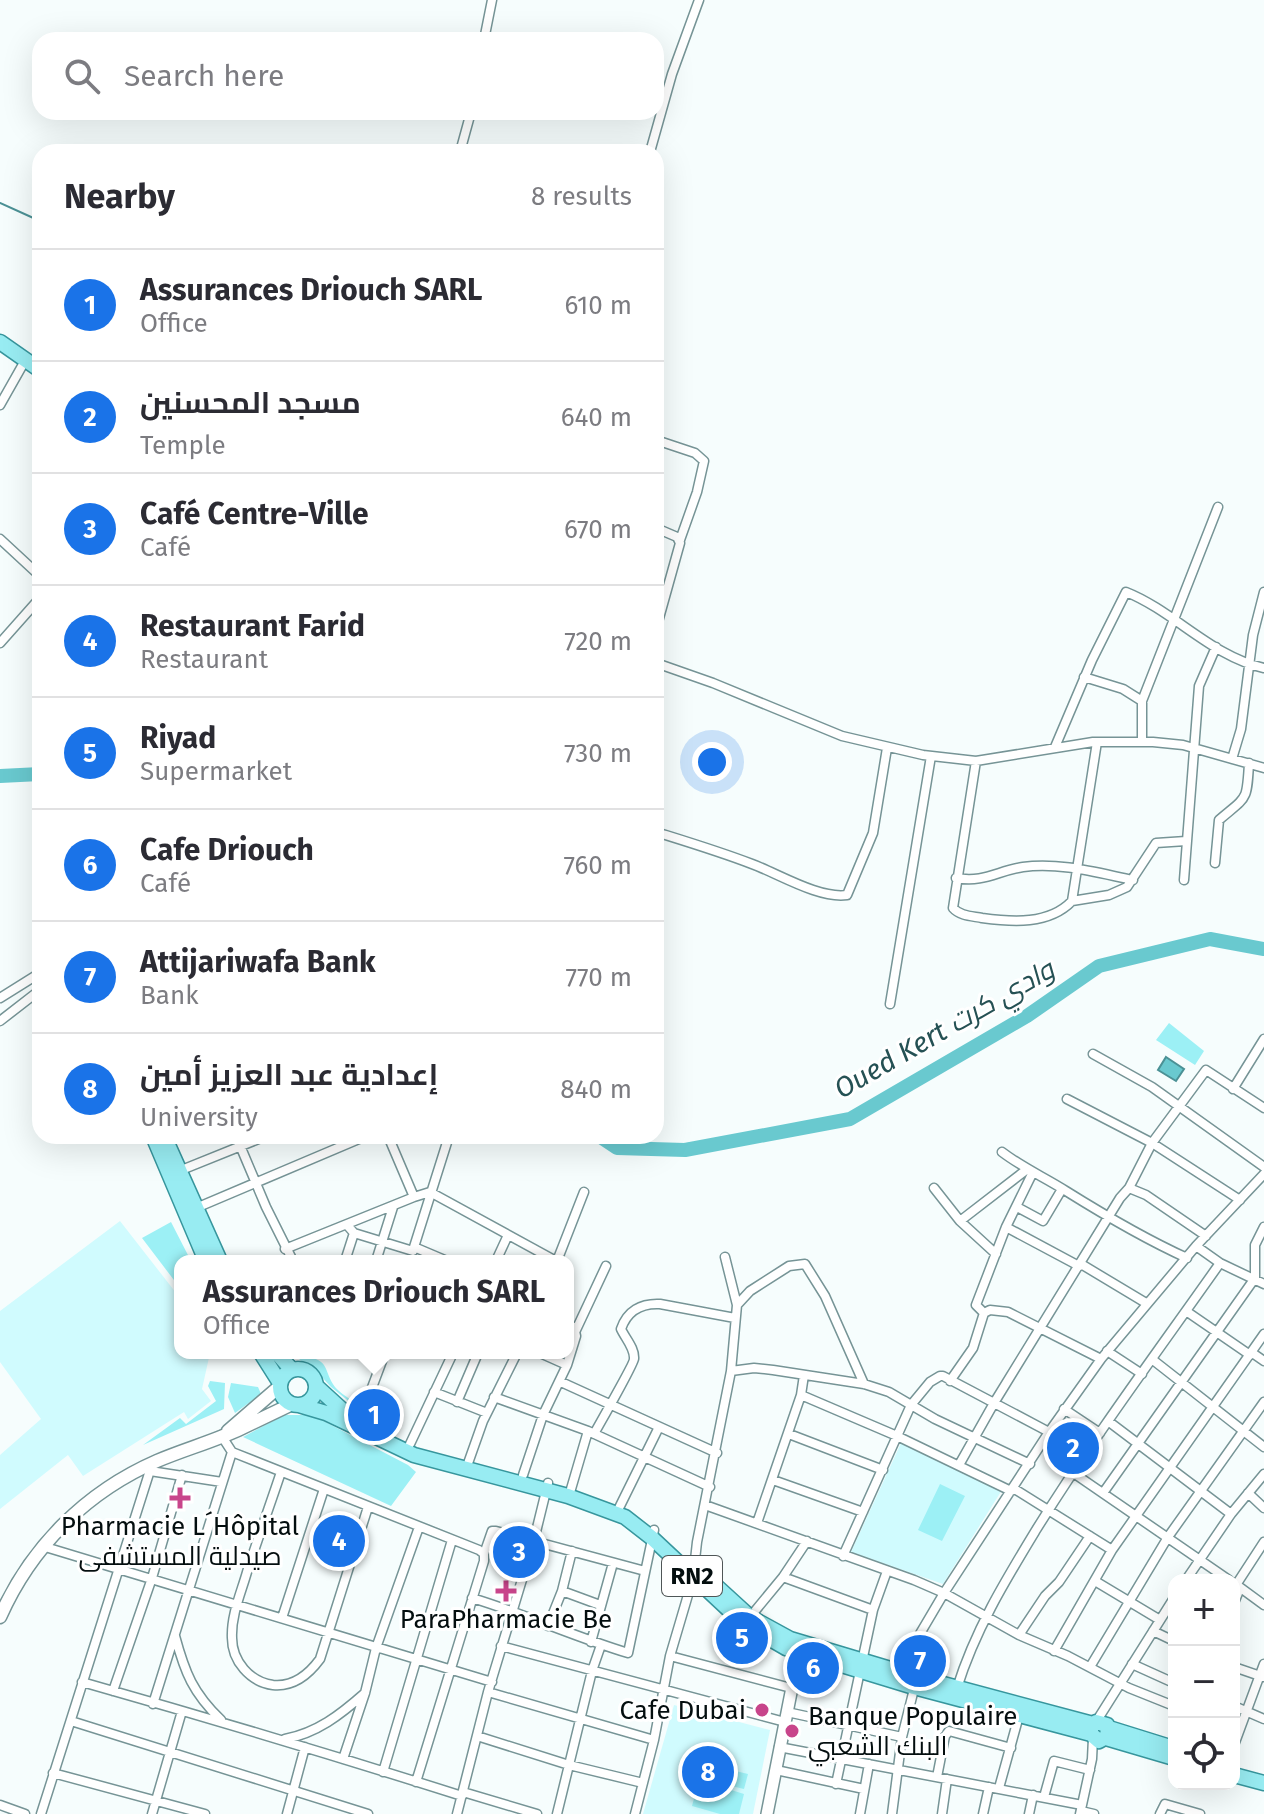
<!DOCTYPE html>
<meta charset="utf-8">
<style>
:root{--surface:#fff;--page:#f7f7f7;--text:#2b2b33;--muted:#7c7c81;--line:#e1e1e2;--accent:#1a73e8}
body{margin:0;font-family:"Fira Sans",Cairo,sans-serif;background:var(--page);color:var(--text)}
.controls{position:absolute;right:24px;bottom:24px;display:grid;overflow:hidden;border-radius:16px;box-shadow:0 8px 32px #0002}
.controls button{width:72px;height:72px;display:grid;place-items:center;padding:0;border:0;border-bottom:2px solid var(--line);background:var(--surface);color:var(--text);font:40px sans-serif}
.you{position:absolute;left:712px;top:762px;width:28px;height:28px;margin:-20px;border:6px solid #fff;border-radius:50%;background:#1a73e8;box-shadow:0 0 0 12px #1a73e833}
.badge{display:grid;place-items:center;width:52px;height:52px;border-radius:50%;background:var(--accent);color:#fff;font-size:26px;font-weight:700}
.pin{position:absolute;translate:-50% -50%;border:4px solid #fff;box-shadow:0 2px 8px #0006}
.popup{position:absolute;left:174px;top:1255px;width:400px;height:104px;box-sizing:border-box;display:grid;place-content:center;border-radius:16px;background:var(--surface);filter:drop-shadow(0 2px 6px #0005);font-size:26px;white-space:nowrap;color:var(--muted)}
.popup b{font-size:30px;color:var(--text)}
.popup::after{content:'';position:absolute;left:50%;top:100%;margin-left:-16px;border:16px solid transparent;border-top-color:var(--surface)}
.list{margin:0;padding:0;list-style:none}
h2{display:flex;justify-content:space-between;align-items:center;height:104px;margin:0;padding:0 32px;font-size:34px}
h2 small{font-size:26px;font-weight:400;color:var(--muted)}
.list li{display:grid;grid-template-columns:52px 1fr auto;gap:24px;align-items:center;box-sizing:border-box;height:112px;padding:0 32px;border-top:2px solid var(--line)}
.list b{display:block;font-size:30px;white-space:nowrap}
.list p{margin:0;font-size:26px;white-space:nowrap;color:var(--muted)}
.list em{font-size:26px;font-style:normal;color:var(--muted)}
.icon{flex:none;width:44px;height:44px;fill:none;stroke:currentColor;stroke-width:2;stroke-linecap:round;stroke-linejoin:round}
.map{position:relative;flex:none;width:1264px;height:1814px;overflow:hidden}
.search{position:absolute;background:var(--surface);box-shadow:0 8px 32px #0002;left:32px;top:32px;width:632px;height:88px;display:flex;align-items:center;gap:20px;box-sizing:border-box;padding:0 28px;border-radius:24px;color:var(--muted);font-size:30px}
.panel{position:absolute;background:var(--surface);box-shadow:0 8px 32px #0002;left:32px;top:144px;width:632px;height:1000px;border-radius:24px}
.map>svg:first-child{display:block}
.built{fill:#d0fbfe}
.green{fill:#9cf0f5}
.water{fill:#69c9cf;stroke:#4b9195;stroke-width:2}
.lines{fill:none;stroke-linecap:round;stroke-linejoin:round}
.stream{stroke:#4b9195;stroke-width:2}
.river{stroke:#69c9cf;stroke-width:14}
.minor-casing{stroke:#769496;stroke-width:11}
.tertiary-casing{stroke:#769496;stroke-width:14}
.secondary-casing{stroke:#769496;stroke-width:15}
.primary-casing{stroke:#37969d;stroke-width:17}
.minor{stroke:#fff;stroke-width:8}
.tertiary{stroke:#fff;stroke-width:11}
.secondary{stroke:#fff;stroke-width:12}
.primary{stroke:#98ecf2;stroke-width:14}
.poi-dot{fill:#c8458b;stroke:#fff;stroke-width:3}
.labels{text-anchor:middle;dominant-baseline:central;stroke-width:6;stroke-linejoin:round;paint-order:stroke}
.shield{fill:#fff;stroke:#4f5657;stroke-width:2}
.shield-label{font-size:24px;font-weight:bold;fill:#040e0f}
.poi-label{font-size:26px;fill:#040e0f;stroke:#fff}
.water-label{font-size:28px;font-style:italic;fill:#255154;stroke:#fff}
</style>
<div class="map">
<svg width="1264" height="1814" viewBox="0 0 1264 1814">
<rect width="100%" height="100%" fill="#f6fdfd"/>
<path class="built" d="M120 1221 180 1298V1353H210L202 1389 211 1401 188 1419 184 1412 83 1476 68 1455 0 1509V1455L41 1419 0 1362V1311Z
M901 1443 1002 1490 943 1584 851 1552Z
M674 1705 770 1730 753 1814H643Z"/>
<path class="green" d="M1169 1023 1204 1051 1195 1065 1156 1040Z
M171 1222 191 1261H180V1288L142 1238Z
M304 1356C331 1360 323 1371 335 1387 339 1392 346 1396 351 1400V1403L331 1387 310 1364 299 1360Z
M210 1381 225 1383 224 1409 143 1445 180 1418 186 1424 216 1401 208 1386Z
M231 1383 258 1387 261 1394 235 1413 228 1397Z
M284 1415H312L408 1465 416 1472 391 1506 243 1437Z
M940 1484 965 1496 942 1541 918 1530Z
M723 1768 748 1774 744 1789 719 1783Z
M699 1780 744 1794 739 1814H720L692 1806Z"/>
<path class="water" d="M1166 1057 1184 1069 1176 1081 1158 1070Z"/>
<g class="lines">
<path class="stream" d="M0 203 40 221"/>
<path class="river" d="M0 776 40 774
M599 1136 617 1148 685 1150 850 1119 1027 1016 1099 966 1210 939 1264 949"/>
<g class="minor-casing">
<path id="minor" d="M484 40 492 0
M460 152 471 112
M650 152 672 74 699 0
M0 405 26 359
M656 440 695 453 704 461 697 492 680 540
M656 528 677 537 680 543 656 629
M0 539 40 576
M0 643 40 598
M656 663 713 683 842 736 923 755 976 761 1093 742H1153L1183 745 1264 768
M1084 677 1123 689 1142 701V742
M1142 701 1218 507
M1055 747 1092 660 1126 592C1174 611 1212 657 1264 668
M1232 759 1241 729 1253 635 1264 592
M976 761 953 908C960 916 972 916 982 918 1012 922 1049 925 1072 901L1097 742
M656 832C688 842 721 852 752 864 779 874 819 899 847 895L873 833 887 748
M1215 863 1219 820C1247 796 1247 802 1249 763
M956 878C984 883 997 871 1023 867 1060 862 1098 873 1133 880
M1184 880 1199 686 1216 647
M1072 901 1109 895 1127 887 1156 843 1186 841
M0 998 40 973
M890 1004 931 756
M0 1021 40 990
M1093 1054 1152 1087 1264 1167
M1233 1089 1264 1039
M1067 1099 1152 1143 1240 1200
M236 1136 266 1207 293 1261
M388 1136 414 1197 430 1192 556 1261
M1002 1152C1023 1168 1044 1177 1066 1191 1106 1216 1145 1239 1187 1258
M179 1171 266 1136
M934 1188 960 1221 996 1254
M1129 1188 1146 1195 1206 1236
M1017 1207 1043 1221 1062 1189
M196 1208 366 1136
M960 1221 1026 1170
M347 1225 354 1233 413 1251
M1006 1227 1079 1266
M1196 1246 1220 1263 1264 1284
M285 1249 414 1197
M725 1257 737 1305
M345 1261 354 1233
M376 1261 393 1207
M447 1261 414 1247 449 1136
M496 1261 508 1235
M557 1261 584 1192
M1081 1264 1146 1303
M1186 1311 1250 1355
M984 1313 976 1305 1006 1227 1032 1174
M576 1330 606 1266
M1107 1351 1142 1374
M1251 1352 1264 1361
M1153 1360 1264 1447
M567 1365 576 1336 574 1327 568 1325
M731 1371 754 1368 773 1370 864 1384 889 1392 935 1419 1030 1464
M804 1375 801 1395 897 1436 1011 1491
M950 1381 973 1348 984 1313 990 1310 1008 1312 1101 1359
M561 1382 717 1453
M434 1392 487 1413
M494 1397 588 1431 710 1487
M457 1402 478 1353
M1064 1409 1100 1433
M1108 1421 1231 1514
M359 1422 385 1353
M594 1434C600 1423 634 1364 634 1359 635 1348 625 1338 621 1329 627 1311 641 1303 660 1304L735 1318
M789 1434 883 1470
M221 1435 232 1452 479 1550 484 1554V1561L416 1782
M1044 1441 1078 1463
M410 1444 453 1353
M959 1465 994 1403 1120 1198 1129 1188 1152 1143 1206 1070 1264 1108
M466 1469 483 1421 517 1353
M150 1471 222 1482
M281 1472C270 1505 258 1538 247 1572 241 1593 231 1615 232 1638 232 1661 250 1682 273 1685 293 1687 309 1674 320 1659L368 1507
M1072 1472 1229 1580
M523 1475 543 1415 567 1365 540 1353
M773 1480 863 1512
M1013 1488 1112 1550
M571 1489 588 1431
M1103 1493 1255 1278V1245L1264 1227
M1248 1493 1264 1508
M705 1505 914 1580 944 1593 1019 1635 1068 1656 1129 1688 1174 1706
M619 1508 659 1427
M757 1523 801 1395
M42 1546 492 1682
M484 1554 492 1531H496L645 1571
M843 1556 911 1405 930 1382 940 1376H943L1049 1432
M783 1577 873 1610
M1186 1580 1231 1514 1264 1474
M1095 1581 1160 1620
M1234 1583 1264 1605
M1236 1585 1264 1542
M562 1591 572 1551
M472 1598C525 1614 575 1637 628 1653L654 1530
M1234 1603 1240 1588
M750 1617 783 1577 807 1541
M282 1618 324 1489
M548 1626 562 1591 600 1605
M1153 1631 1174 1641
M1019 1635 1045 1596 1059 1582 1090 1536
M175 1636C185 1673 193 1693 221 1720
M591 1642 613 1563
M501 1646 785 1722
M1054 1651 1112 1550 1264 1334
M670 1656 791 1688
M1132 1664 1174 1683
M1090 1667 1168 1537 1264 1402
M1234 1667 1263 1677
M898 1671 944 1593 1049 1432 1101 1359 1196 1246 1264 1174
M82 1682C209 1718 336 1756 462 1796
M957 1688C975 1630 1005 1581 1036 1530 1093 1438 1158 1351 1220 1263
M113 1691 152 1578 182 1475
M488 1692 654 1740
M153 1704 232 1452
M1234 1706 1264 1719
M787 1712 902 1737
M71 1721 368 1814
M1096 1722 1174 1598
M477 1736 569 1765 643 1783
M285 1739C317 1733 340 1715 365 1693
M1234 1745 1264 1664
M779 1747 1082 1805
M343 1759 365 1693 376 1648 419 1527
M776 1770 864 1789
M383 1772 452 1540
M53 1773 205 1814
M937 1777 945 1736 949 1731 1011 1748
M836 1784 873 1610 887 1571
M999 1788 1020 1712
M463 1792 537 1814
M1044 1797 1054 1761 1090 1770
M0 1805 25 1814
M1081 1811 1094 1814
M41 1814 152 1464
M152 1814 182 1711
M287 1814 305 1747
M457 1814 488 1692 534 1540 548 1483
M557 1814 592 1671 601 1645
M635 1814 654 1740 670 1656 693 1578 697 1542 731 1371 737 1305 750 1291 789 1266 805 1264 825 1296 864 1384
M860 1814 869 1764
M892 1814 902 1737 915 1685
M942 1814 947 1779
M983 1814 989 1787
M1029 1814 1033 1795
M1080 1814 1092 1759 1093 1738
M1160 1814 1165 1804 1200 1814"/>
</g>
<g class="tertiary-casing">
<path id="tertiary" d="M767 1814 800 1647"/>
</g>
<g class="secondary-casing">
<path id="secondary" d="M228 1431 280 1386
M0 1617C31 1547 86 1492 157 1461 185 1449 215 1441 242 1428 259 1420 275 1412 292 1404"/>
</g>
<g class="primary-casing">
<path id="primary" d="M0 342 40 370
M153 1136 206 1261
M164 1136 220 1261
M261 1353 280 1383
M277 1353 292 1370
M280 1387a18 18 0 1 1 36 0a18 18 0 1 1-36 0Z
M316 1386 350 1417
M299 1405 326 1413 414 1455 568 1496 625 1517 652 1538 744 1624 786 1648 914 1687 1091 1734 1099 1741 1108 1736 1107 1725 1096 1722 1091 1726V1734
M704 1575 750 1617 790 1639 917 1677 1093 1724
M1109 1728 1170 1747
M1106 1738 1174 1758
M1234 1775 1264 1783"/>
</g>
<use href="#minor" class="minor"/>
<use href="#tertiary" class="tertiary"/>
<use href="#secondary" class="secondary"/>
<use href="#primary" class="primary"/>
</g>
<g class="poi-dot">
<path d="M176 1486h8v8h8v8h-8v8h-8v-8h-8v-8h8z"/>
<path d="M502 1579h8v8h8v8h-8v8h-8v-8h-8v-8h8z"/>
<circle cx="762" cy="1710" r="8"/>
<circle cx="792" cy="1731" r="8"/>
</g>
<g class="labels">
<rect class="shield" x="662" y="1556" width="60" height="40" rx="6"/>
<g class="shield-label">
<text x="692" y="1576">RN2</text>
</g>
<g class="poi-label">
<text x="180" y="1526">Pharmacie L´Hôpital<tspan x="180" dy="30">صيدلية المستشفى</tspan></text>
<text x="506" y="1619">ParaPharmacie Be</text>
<text x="746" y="1710" text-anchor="end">Cafe Dubai</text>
<text x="808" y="1716" text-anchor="start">Banque Populaire<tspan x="808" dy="30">البنك الشعبي</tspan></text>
</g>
<g class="water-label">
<text transform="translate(944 1029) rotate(-30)">Oued Kert وادي كرت</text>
</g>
</g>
</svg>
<div class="controls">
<button>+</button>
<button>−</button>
<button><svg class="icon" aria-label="locate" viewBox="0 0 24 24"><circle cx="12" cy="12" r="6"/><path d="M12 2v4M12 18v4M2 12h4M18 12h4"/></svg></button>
</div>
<div class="you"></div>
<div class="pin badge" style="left:374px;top:1415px">1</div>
<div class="popup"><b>Assurances Driouch SARL</b>Office</div>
<div class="pin badge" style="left:1073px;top:1448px">2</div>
<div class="pin badge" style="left:519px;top:1552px">3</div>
<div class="pin badge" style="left:339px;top:1541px">4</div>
<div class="pin badge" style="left:742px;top:1638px">5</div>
<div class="pin badge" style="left:813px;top:1668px">6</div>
<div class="pin badge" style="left:920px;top:1661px">7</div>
<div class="pin badge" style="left:708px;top:1772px">8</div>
<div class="search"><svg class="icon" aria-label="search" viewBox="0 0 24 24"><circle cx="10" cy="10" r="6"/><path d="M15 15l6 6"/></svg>Search here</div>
<section class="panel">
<h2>Nearby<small>8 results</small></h2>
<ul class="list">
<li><span class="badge">1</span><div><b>Assurances Driouch SARL</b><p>Office</p></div><em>610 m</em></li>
<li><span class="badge">2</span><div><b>مسجد المحسنين</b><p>Temple</p></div><em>640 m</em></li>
<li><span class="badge">3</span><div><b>Café Centre-Ville</b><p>Café</p></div><em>670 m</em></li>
<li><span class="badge">4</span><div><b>Restaurant Farid</b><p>Restaurant</p></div><em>720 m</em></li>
<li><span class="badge">5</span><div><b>Riyad</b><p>Supermarket</p></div><em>730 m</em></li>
<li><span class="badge">6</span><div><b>Cafe Driouch</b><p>Café</p></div><em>760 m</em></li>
<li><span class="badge">7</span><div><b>Attijariwafa Bank</b><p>Bank</p></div><em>770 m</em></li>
<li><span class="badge">8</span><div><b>إعدادية عبد العزيز أمين</b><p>University</p></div><em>840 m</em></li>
</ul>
</section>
</div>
